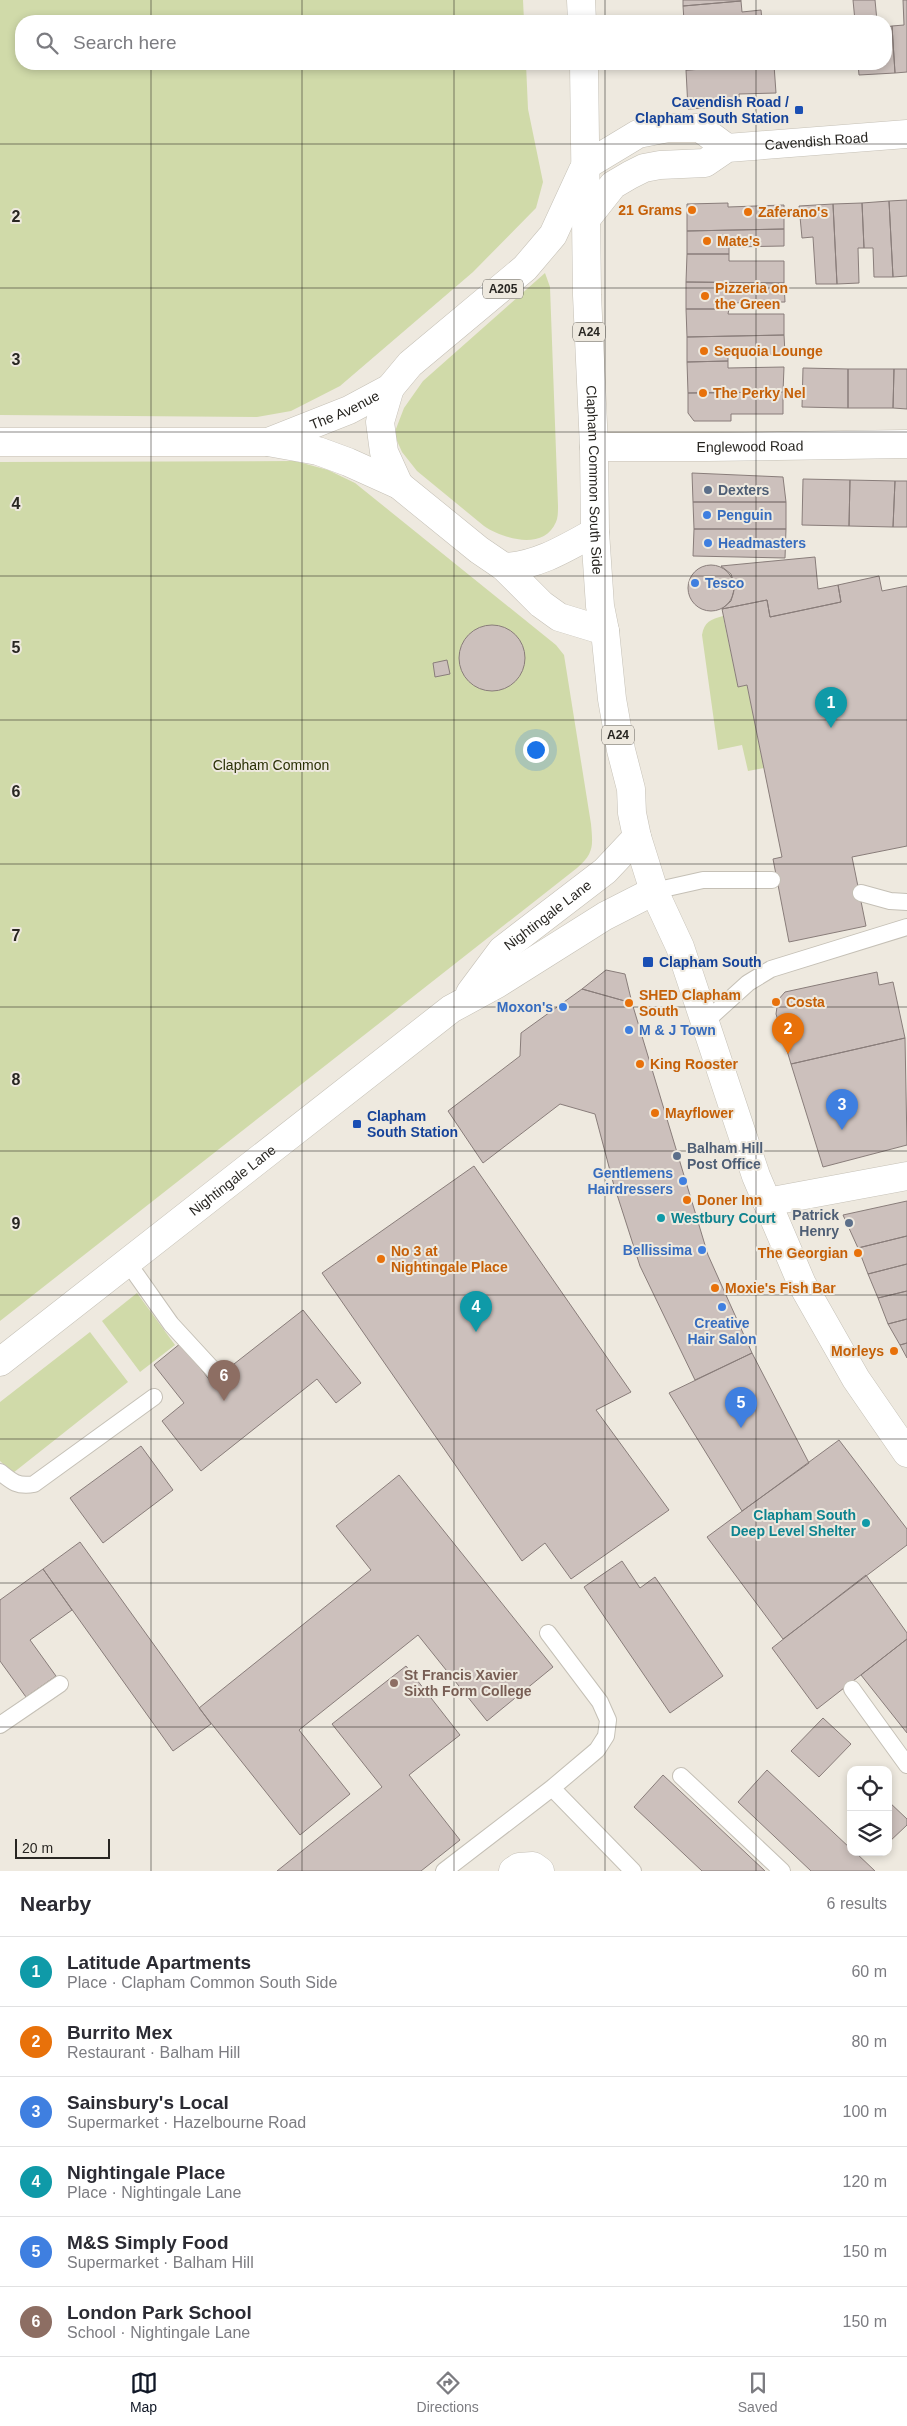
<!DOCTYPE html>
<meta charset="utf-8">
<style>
:root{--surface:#fff;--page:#f7f7f7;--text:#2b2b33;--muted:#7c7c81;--line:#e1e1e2;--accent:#111827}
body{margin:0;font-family:Helvetica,sans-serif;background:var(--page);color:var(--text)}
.controls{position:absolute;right:15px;bottom:15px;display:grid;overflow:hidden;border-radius:10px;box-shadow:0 2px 8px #0003}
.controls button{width:45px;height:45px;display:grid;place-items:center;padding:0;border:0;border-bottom:1px solid var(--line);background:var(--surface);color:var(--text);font:25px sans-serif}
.scale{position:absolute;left:15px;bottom:12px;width:95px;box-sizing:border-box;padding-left:5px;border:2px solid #282622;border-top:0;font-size:14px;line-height:18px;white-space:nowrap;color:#282622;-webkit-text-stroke:4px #eee9df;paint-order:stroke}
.you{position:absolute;left:535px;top:749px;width:18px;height:18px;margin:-12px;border:4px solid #fff;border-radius:50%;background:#1a73e8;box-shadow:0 0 0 8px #1a73e833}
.badge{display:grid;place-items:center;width:32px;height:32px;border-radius:50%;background:var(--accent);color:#fff;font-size:16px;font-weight:700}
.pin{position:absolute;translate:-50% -41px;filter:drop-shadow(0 1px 2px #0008)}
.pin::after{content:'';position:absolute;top:26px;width:18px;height:15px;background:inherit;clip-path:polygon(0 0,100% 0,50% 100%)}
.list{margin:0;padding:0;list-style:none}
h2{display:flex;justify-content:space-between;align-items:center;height:65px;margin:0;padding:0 20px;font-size:21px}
h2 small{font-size:16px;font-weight:400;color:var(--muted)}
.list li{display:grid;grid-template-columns:32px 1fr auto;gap:15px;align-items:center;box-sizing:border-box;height:70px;padding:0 20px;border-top:1px solid var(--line)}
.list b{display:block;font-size:19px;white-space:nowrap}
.list p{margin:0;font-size:16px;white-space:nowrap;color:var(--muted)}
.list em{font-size:16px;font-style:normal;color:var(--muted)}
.icon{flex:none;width:28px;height:28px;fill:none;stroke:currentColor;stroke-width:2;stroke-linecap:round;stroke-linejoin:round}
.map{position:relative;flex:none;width:907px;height:1871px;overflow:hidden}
.search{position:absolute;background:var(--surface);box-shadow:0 2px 8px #0003;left:15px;right:15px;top:15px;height:55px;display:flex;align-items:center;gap:12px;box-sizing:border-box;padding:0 18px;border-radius:20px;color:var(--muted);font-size:19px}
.sheet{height:485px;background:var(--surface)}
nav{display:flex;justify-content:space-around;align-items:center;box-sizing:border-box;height:70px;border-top:1px solid var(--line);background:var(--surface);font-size:14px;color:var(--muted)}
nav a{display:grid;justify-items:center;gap:2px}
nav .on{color:var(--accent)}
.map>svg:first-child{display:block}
.green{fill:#d0daa9}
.building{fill:#ccc0bc;stroke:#897d7a}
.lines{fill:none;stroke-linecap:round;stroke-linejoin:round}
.lane-casing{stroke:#c5c0b6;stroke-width:18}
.street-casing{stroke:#c5c0b6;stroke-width:29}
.secondary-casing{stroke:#c5c0b6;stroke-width:29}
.highway-casing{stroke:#c5c0b6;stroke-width:29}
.lane{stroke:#fff;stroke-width:16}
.street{stroke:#fff;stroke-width:28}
.secondary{stroke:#fff;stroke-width:28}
.highway{stroke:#fff;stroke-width:28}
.grid{fill:none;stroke:#282622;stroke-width:1;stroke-opacity:0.55}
.transit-dot{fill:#1a4fb4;stroke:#eee9df;stroke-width:2}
.food-dot{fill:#e8710a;stroke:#eee9df;stroke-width:2}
.service-dot{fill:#5c6f8a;stroke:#eee9df;stroke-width:2}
.shop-dot{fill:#3f7fe0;stroke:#eee9df;stroke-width:2}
.culture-dot{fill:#0f9aa8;stroke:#eee9df;stroke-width:2}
.education-dot{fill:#8d6e63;stroke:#eee9df;stroke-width:2}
.labels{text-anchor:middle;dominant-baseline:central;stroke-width:4;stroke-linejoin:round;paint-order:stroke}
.shield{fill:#eee9df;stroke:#63605b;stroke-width:1}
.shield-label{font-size:12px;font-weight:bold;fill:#282622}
.transit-label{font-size:14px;font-weight:bold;fill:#164399;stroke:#eee9df;text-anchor:start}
.street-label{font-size:14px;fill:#282622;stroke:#eee9df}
.food-label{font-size:14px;font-weight:bold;fill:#c56008;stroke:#eee9df;text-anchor:start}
.service-label{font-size:14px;font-weight:bold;fill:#4e5e75;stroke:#eee9df;text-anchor:start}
.shop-label{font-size:14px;font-weight:bold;fill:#366cbe;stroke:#eee9df;text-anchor:start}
.park-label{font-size:14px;fill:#2a3005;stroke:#eee9df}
.culture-label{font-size:14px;font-weight:bold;fill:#0d838f;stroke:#eee9df;text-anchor:start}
.education-label{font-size:14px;font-weight:bold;fill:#785e54;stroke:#eee9df;text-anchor:start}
.grid-label{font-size:16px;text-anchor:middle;font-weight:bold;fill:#282622;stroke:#eee9df;stroke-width:4;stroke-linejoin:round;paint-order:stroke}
</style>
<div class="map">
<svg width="907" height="1871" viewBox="0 0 907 1871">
<rect width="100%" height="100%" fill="#eee9df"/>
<path class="green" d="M0 0H523L524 21H21V64H526L528 109 543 182 536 208 473 272 340 386 291 411 257 417 0 415Z
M545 273 550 287 558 506C558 511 558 518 556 522 544 551 503 539 484 526L417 471 402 452 394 434 404 408 423 381Z
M295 461 328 470 355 483 556 645 564 655 591 824C593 846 594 853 577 868L0 1321V462Z
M723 616 738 687 747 685 764 768 748 771 742 745 718 750 702 635C704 622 711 619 723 616Z
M137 1293 175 1345 140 1372 102 1321Z
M90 1332 128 1382 13 1473 0 1461V1402Z"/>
<path class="building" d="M683 0H741V1L683 6Z
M853 0H875L877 21H855Z
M903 0H907V72L895 73 892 26 904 25Z
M741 1 742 12 761 10 762 21H684L683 6Z
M892 26 895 73 859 75 858 64H886V27Z
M686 64H744L745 67 686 70Z
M774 65 776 93 739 94V106L688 109 686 70Z
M907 200V276L893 277 889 201Z
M889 201 893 277H874L873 248H864L862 203Z
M728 203V207L784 205V229L687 231V204Z
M862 203 864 248H858L859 283 837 284 833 204Z
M833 204 837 284H816L813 237 802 238 799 206Z
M784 229V246L729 247V254H687V231Z
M687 254H729V261H784V283L686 282Z
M686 282 784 283 785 302 728 303 729 309H686Z
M686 309H729L728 314H784V335L687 337Z
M784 335 785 354 728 355V361L687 362V337Z
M728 361V368L784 367 783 392 688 393 687 362Z
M803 368 848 369V408L802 407Z
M848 369H894L893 408H848Z
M894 369H907V409L893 408Z
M783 392V414H731V421H694L688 413V393Z
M692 473 783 477 786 502H693Z
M803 479 850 480 849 526 802 525Z
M850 480 895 481 893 527 849 526Z
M895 481H907V527H893Z
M693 502H786V529H694Z
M694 529H786L785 558 693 556Z
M815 557 818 589 838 585 841 602 770 617 767 600 722 609 731 601 735 586 731 574 721 566Z
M688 588a23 23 0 1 1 46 0a23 23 0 1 1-46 0Z
M879 576 882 591 907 586V846L852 857 866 926 789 942 773 859 782 857 747 685 738 687 722 609 767 600 770 617 841 602 838 585Z
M459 658a33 33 0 1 1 66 0a33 33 0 1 1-66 0Z
M447 660 450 674 435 677 433 663Z
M606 970 625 974 632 1003 582 989Z
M877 972 879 985 893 982 905 1038 791 1064 776 1014 778 1000 785 992Z
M582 989 632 1003 708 1255 752 1353 695 1380 640 1266 613 1182 595 1114 560 1104 483 1163 448 1111 520 1056 521 1033Z
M905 1038 907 1145 823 1167 791 1064Z
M474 1166 631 1392 596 1410 669 1510 571 1579 545 1543 522 1561 322 1273Z
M907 1201V1236L858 1248 843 1215Z
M907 1236V1264L868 1274 858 1248Z
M907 1264V1291L878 1298 868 1274Z
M907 1291V1319L888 1324 878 1298Z
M303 1310 361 1383 336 1403 317 1379 201 1471 162 1421 184 1403 154 1365 181 1343 211 1382Z
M907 1319V1343L900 1345 888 1324Z
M907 1343V1358L900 1345Z
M752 1353 809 1463 742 1511 669 1393Z
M839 1440 907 1529V1545L783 1639 707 1537Z
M141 1446 173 1490 103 1543 70 1498Z
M399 1475 553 1667 487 1721 418 1635 299 1730 350 1794 300 1835 199 1708 371 1570 336 1526Z
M80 1542 211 1724 173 1751 43 1569Z
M622 1561 640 1588 655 1577 723 1676 670 1713 584 1587Z
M43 1569 72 1610 30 1640 56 1676 26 1697 0 1661V1600Z
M866 1575 907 1633V1639L817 1709 772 1648Z
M907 1639V1733L861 1675Z
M406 1666 460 1735 409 1775 460 1840 421 1871H277L382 1787 332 1724Z
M823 1718 851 1744 819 1777 791 1751Z
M767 1770 851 1849V1852H855L875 1871H811L738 1802Z
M663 1775 765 1871H702L634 1807Z
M888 1801 907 1819V1825L888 1843Z"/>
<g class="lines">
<g class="lane-casing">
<path id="lane" d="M654 891 703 880H772
M861 893 890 901 907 902
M705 1022 748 983 771 969 907 927
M128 1263 171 1324 217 1374
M0 1472C12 1482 18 1487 34 1484L154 1397
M852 1689 907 1765
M0 1725 60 1684
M681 1776 782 1871
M552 1788 633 1871
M444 1871 552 1788 597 1750 606 1736 608 1720 600 1702 548 1633"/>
</g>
<g class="street-casing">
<g id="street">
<path id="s1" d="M594 447H707L907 444"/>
<path d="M767 1202 907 1176"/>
<path d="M513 1871 519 1867 533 1866 540 1871"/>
</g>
</g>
<g class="secondary-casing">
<g id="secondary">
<path id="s2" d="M470 993 502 950 605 871 637 837"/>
<path id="s3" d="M0 1362 451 1009 497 984 605 916 654 891"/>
</g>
</g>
<g class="highway-casing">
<g id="highway">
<path d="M581 0 582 21"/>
<path id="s4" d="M584 64 587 295 594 447 595 532 600 606 605 631 612 699 621 750 631 789 632 813 637 837 654 891 680 947 756 1176 802 1284 856 1379 907 1453"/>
<path d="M585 166 638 134 668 128H700L727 148"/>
<path id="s5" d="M587 218 613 185 630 175 644 168 660 165 705 163 727 148 907 134"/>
<path d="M390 388 380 422 384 452 399 485"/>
<path id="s6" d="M0 442H268L349 410 390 388 410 364 525 268 553 235 582 172"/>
<path d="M268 442 318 451 348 462 399 485 479 550 504 567 541 604 559 617 605 631"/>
<path d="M504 567C537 566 566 548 595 532"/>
</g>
</g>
<use href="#lane" class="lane"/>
<use href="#street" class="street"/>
<use href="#secondary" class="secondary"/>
<use href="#highway" class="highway"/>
</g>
<path class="grid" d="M151 0V21M302 0V21M454 0V21M605 0V21M756 0V21M151 64V1871M302 64V1871M454 64V1871M605 64V1871M756 64V1871M0 144H907M0 288H907M0 432H907M0 576H907M0 720H907M0 864H907M0 1007H907M0 1151H907M0 1295H907M0 1439H907M0 1583H907M0 1727H907"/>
<g class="transit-dot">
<rect x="794" y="105" width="10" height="10" rx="2.5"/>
<rect x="642" y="956" width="12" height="12" rx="2.5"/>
<rect x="352" y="1119" width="10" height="10" rx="2.5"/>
</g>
<g class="food-dot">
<circle cx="692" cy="210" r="5"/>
<circle cx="748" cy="212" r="5"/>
<circle cx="707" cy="241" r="5"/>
<circle cx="705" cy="296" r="5"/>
<circle cx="704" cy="351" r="5"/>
<circle cx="703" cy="393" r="5"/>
<circle cx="776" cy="1002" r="5"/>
<circle cx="629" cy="1003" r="5"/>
<circle cx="640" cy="1064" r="5"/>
<circle cx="655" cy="1113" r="5"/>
<circle cx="687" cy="1200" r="5"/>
<circle cx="858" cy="1253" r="5"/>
<circle cx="381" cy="1259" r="5"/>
<circle cx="715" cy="1288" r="5"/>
<circle cx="894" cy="1351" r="5"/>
</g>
<g class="service-dot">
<circle cx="708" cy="490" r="5"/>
<circle cx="677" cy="1156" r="5"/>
<circle cx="849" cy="1223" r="5"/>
</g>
<g class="shop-dot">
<circle cx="707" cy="515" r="5"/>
<circle cx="708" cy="543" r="5"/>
<circle cx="695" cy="583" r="5"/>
<circle cx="563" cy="1007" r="5"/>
<circle cx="629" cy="1030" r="5"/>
<circle cx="683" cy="1181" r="5"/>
<circle cx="702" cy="1250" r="5"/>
<circle cx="722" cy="1307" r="5"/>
</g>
<g class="culture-dot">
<circle cx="661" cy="1218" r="5"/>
<circle cx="866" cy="1523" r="5"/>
</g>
<circle class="education-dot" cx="394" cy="1683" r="5"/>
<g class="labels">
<g class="shield">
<rect x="483" y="279.5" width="40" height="19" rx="4"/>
<rect x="573" y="322.5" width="32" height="19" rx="4"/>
<rect x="602" y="725.5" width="32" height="19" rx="4"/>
</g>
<g class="shield-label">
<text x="503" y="289">A205</text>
<text x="589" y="332">A24</text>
<text x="618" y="735">A24</text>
</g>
<g class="transit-label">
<text x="789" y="102" text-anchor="end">Cavendish Road /<tspan x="789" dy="16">Clapham South Station</tspan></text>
<text x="659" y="962">Clapham South</text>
<text x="367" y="1116">Clapham<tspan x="367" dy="16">South Station</tspan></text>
</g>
<g class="street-label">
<text stroke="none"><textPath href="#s5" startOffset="255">Cavendish Road</textPath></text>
<text stroke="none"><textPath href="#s6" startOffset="351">The Avenue</textPath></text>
<text stroke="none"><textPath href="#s1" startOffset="156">Englewood Road</textPath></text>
<text stroke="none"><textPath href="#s4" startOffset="416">Clapham Common South Side</textPath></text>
<text stroke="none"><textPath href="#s2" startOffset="111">Nightingale Lane</textPath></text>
<text stroke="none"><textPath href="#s3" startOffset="295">Nightingale Lane</textPath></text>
</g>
<g class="food-label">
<text x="682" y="210" text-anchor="end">21 Grams</text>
<text x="758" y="212">Zaferano's</text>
<text x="717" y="241">Mate's</text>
<text x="715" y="288">Pizzeria on<tspan x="715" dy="16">the Green</tspan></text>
<text x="714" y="351">Sequoia Lounge</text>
<text x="713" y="393">The Perky Nel</text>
<text x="639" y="995">SHED Clapham<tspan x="639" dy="16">South</tspan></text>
<text x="786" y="1002">Costa</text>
<text x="650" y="1064">King Rooster</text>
<text x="665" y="1113">Mayflower</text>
<text x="697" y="1200">Doner Inn</text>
<text x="391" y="1251">No 3 at<tspan x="391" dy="16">Nightingale Place</tspan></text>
<text x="848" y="1253" text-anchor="end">The Georgian</text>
<text x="725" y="1288">Moxie's Fish Bar</text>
<text x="884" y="1351" text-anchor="end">Morleys</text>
</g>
<g class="service-label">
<text x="718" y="490">Dexters</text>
<text x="687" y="1148">Balham Hill<tspan x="687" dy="16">Post Office</tspan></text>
<text x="839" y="1215" text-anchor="end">Patrick<tspan x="839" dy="16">Henry</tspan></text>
</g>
<g class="shop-label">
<text x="717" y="515">Penguin</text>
<text x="718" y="543">Headmasters</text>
<text x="705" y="583">Tesco</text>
<text x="553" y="1007" text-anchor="end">Moxon's</text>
<text x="639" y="1030">M &amp; J Town</text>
<text x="673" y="1173" text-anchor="end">Gentlemens<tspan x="673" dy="16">Hairdressers</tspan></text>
<text x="692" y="1250" text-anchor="end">Bellissima</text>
<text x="722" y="1323" text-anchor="middle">Creative<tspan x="722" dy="16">Hair Salon</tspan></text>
</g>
<g class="park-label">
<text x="271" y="765">Clapham Common</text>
</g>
<g class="culture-label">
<text x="671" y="1218">Westbury Court</text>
<text x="856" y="1515" text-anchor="end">Clapham South<tspan x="856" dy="16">Deep Level Shelter</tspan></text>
</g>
<g class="education-label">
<text x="404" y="1675">St Francis Xavier<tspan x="404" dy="16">Sixth Form College</tspan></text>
</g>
</g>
<g class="grid-label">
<text x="16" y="222">2</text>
<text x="16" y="365">3</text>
<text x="16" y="509">4</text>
<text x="16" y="653">5</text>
<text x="16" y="797">6</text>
<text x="16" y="941">7</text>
<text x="16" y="1085">8</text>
<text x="16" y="1229">9</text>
</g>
</svg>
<div class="controls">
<button><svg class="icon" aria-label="locate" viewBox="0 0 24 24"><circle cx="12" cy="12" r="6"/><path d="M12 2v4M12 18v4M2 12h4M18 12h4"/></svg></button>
<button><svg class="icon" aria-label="layers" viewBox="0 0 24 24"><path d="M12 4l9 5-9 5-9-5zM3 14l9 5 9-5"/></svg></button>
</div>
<div class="scale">20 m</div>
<div class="you"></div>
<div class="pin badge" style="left:831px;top:728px;background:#0f9aa8">1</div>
<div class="pin badge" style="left:788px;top:1054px;background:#e8710a">2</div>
<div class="pin badge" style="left:842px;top:1130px;background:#3f7fe0">3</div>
<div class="pin badge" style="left:476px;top:1332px;background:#0f9aa8">4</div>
<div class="pin badge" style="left:741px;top:1428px;background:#3f7fe0">5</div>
<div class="pin badge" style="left:224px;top:1401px;background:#8d6e63">6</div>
<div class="search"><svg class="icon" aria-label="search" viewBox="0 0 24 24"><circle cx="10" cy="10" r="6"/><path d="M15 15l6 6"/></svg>Search here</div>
</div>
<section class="sheet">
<h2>Nearby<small>6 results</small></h2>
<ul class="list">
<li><span class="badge" style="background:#0f9aa8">1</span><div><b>Latitude Apartments</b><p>Place · Clapham Common South Side</p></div><em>60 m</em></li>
<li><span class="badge" style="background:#e8710a">2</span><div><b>Burrito Mex</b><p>Restaurant · Balham Hill</p></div><em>80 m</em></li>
<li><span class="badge" style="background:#3f7fe0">3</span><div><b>Sainsbury's Local</b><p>Supermarket · Hazelbourne Road</p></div><em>100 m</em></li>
<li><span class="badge" style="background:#0f9aa8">4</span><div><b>Nightingale Place</b><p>Place · Nightingale Lane</p></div><em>120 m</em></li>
<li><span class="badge" style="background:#3f7fe0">5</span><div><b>M&amp;S Simply Food</b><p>Supermarket · Balham Hill</p></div><em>150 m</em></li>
<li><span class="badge" style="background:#8d6e63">6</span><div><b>London Park School</b><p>School · Nightingale Lane</p></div><em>150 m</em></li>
</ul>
</section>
<nav>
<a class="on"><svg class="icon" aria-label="map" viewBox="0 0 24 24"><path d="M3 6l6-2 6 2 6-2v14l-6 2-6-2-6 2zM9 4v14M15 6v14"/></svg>Map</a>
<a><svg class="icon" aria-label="directions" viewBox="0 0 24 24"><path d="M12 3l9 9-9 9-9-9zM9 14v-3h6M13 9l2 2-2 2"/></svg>Directions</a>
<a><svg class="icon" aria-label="saved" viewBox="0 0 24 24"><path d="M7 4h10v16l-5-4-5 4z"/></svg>Saved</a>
</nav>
